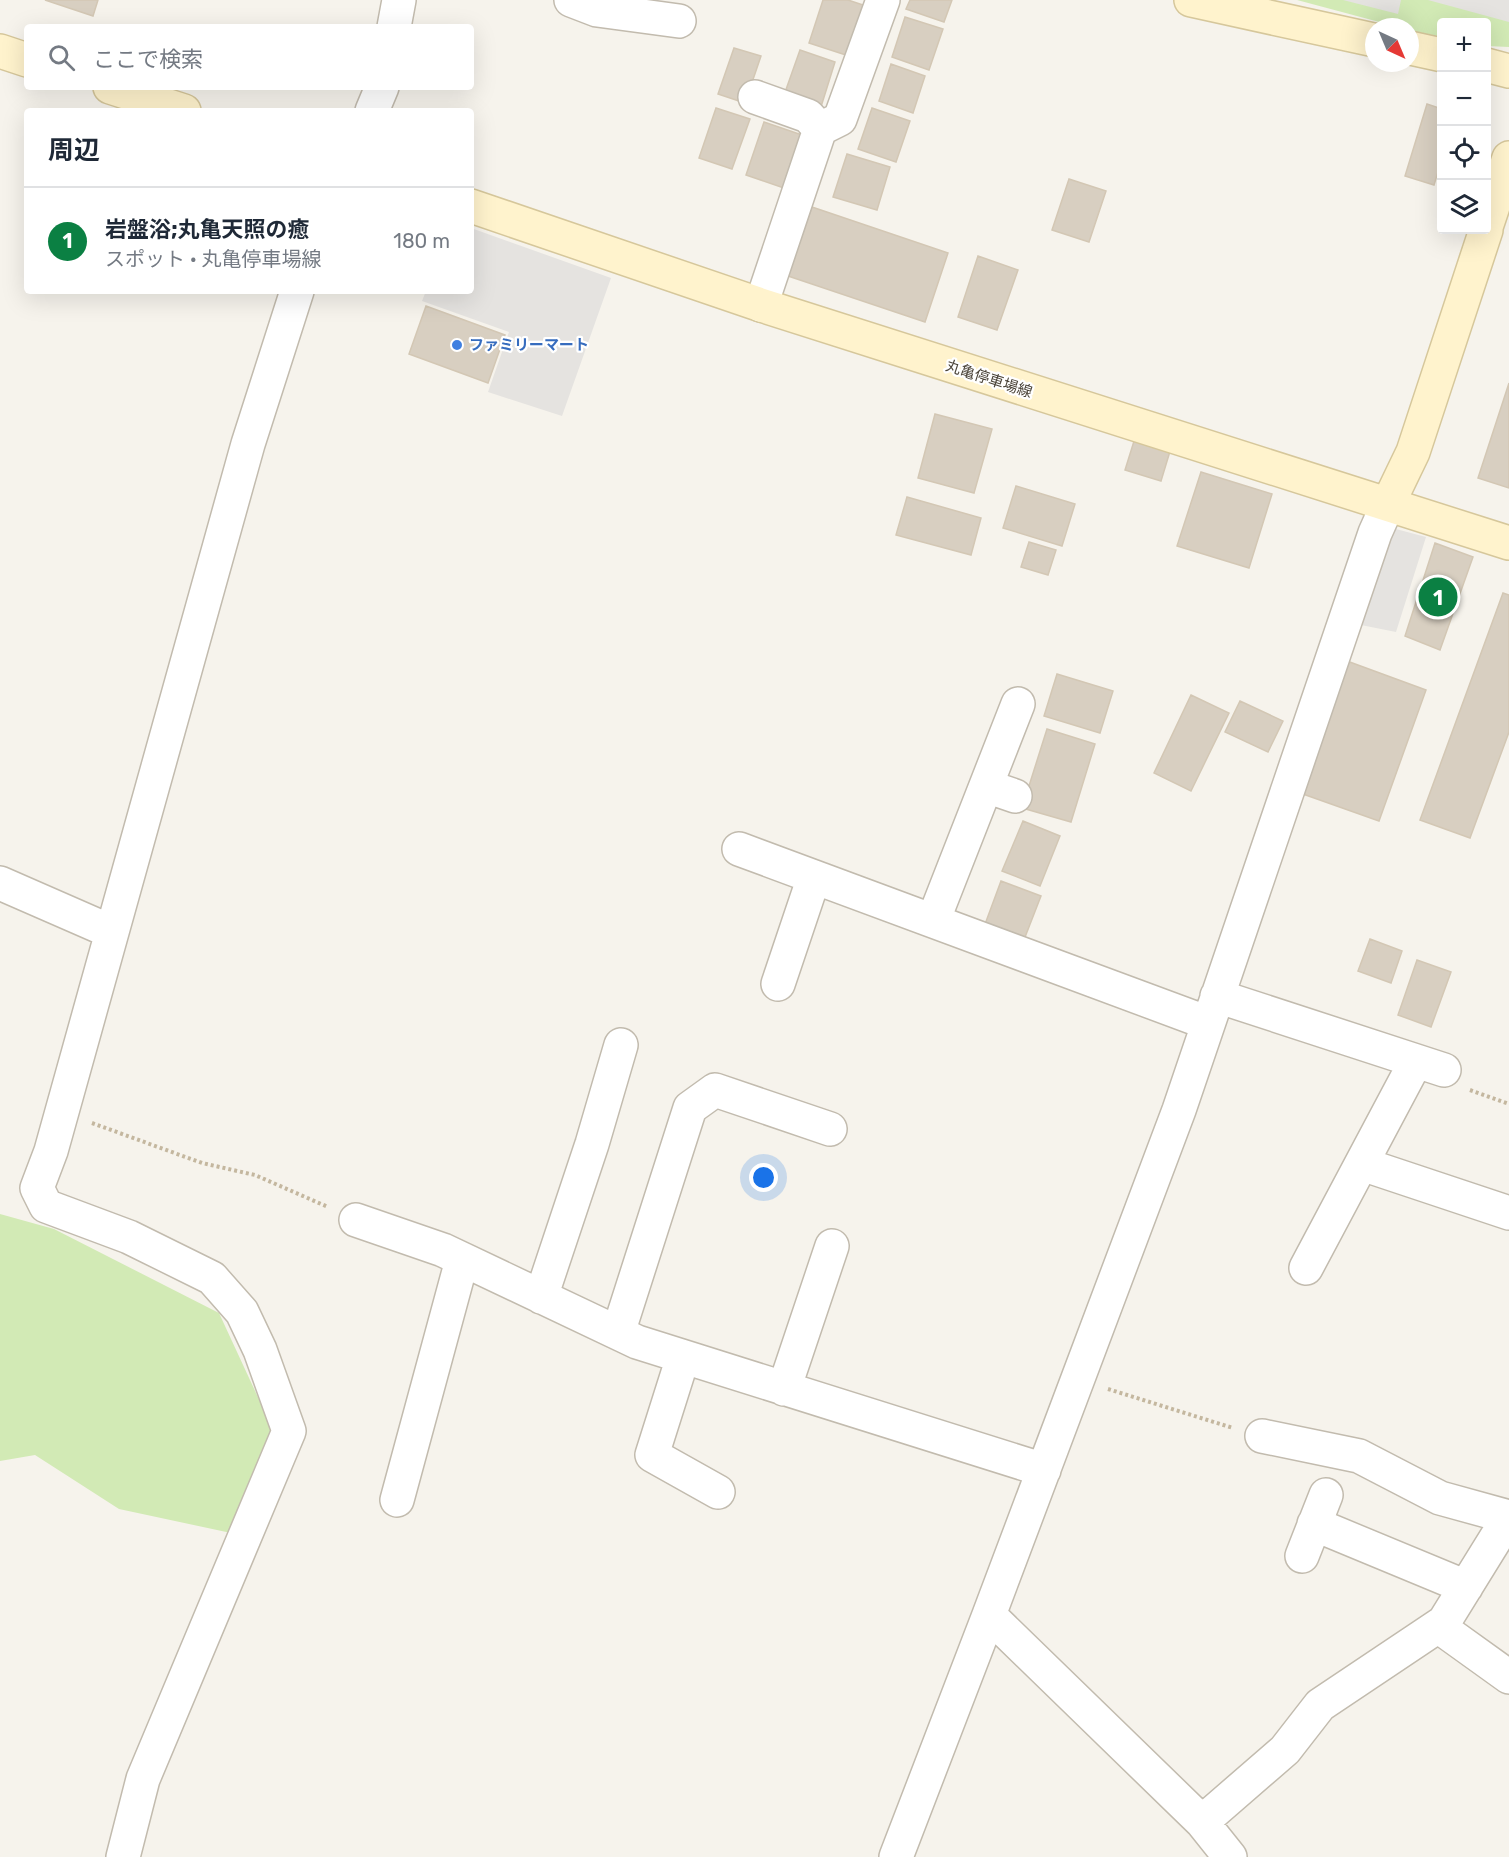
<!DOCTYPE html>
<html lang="ja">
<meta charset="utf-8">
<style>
:root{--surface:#fff;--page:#f2f2f3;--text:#1f2937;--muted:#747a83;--line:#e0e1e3;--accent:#0b8043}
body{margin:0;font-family:Rubik,"Noto Sans JP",sans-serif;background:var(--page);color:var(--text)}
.controls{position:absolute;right:18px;top:18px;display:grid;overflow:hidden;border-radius:6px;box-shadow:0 6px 24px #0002}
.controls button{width:54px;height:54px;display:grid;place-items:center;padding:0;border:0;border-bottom:2px solid var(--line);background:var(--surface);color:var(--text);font:30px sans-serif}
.compass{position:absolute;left:1365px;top:18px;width:54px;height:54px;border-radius:50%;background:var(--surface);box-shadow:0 6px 24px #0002;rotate:136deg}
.you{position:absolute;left:764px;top:1178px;width:21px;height:21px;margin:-15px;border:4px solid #fff;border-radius:50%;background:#1a73e8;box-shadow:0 0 0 9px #1a73e833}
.badge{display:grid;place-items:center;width:39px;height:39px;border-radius:50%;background:var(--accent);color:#fff;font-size:20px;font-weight:700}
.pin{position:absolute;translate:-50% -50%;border:3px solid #fff;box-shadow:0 2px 6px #0006}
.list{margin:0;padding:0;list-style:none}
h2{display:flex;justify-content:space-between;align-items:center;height:78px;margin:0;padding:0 24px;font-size:26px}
h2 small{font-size:20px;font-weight:400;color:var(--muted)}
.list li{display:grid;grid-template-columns:39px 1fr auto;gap:18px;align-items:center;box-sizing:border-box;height:108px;padding:0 24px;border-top:2px solid var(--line)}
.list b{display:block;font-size:22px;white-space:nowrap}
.list p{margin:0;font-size:20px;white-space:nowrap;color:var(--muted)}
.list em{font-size:20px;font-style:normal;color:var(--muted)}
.icon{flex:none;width:33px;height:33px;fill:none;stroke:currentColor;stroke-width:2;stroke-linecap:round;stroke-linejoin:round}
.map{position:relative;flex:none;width:1509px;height:1857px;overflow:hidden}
.search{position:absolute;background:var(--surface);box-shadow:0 6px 24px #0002;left:24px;top:24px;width:450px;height:66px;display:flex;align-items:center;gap:15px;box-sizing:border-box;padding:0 21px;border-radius:6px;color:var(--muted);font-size:22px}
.panel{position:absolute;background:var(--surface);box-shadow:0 6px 24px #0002;left:24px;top:108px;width:450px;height:186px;border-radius:6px}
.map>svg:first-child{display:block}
.green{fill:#d2eab5}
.parking{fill:#e5e3e0}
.building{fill:#d8cfc1;stroke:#d3c7b4;stroke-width:1.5}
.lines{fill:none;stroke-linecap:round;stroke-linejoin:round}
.street-casing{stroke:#c2bbae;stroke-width:36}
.secondary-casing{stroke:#d6c79b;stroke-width:36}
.path{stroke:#c4b79f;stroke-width:4;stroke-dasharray:3 3;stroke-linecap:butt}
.street{stroke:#fff;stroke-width:33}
.secondary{stroke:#fff3cd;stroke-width:33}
.shop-dot{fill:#3f7fe0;stroke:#fff;stroke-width:2}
.labels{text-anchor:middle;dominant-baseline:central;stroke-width:4.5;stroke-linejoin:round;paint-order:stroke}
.shop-label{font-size:15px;font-weight:bold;fill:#366cbe;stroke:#fff;text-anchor:start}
.street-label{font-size:15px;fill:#4b4439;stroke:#fff}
</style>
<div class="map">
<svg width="1509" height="1857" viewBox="0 0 1509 1857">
<rect width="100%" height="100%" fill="#f6f3ec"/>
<path class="green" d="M1297 0H1509V47L1487 46 1486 22H1442L1441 39 1410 30V27H1398Z
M0 1214 54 1229 219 1313 275 1434 231 1533 119 1509 35 1455 0 1461Z"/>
<path class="parking" d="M1343 0H1401L1398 14Z
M1428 0H1509V22Z
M471 228 611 278 562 416 488 392 509 332 422 301 426 291H471Z
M1392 528 1426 537 1396 632 1361 625Z"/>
<path class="building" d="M45 0H98L93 16Z
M823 0H848L866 6 849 56 809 43Z
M910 0H952L944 22 906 9Z
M905 17 943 29 929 70 892 57Z
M734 48 761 56 745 103 718 94Z
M800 50 835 62 820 110 783 98Z
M891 64 925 76 913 113 879 101Z
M1427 104 1442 109V159L1434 185 1405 176Z
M716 108 750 119 732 169 699 158Z
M872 108 910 121 896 162 858 149Z
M764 122 802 135 784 188 746 175Z
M847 154 890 167 877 210 833 197Z
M1069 179 1106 191 1089 242 1052 230Z
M812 207 948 253 925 322 788 276Z
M978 256 1018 270 997 330 958 317Z
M426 306 505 335 488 383 409 354Z
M1509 383V488L1478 478Z
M935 414 992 429 974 493 918 478Z
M1135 438 1171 448 1161 481 1125 470Z
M1201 472 1272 494 1249 568 1177 546Z
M1016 486 1075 504 1062 546 1003 528Z
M907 497 981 518 971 555 896 535Z
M1029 542 1056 550 1048 575 1021 567Z
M1435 543 1473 557 1440 650 1405 636Z
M1503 593 1509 595V732L1470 838 1420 820Z
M1347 661 1426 690 1379 821 1300 793Z
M1057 674 1113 691 1100 733 1044 716Z
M1191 695 1229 713 1191 791 1154 773Z
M1240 701 1283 721 1268 752 1225 732Z
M1047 729 1095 744 1071 822 1022 808Z
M1023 821 1060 836 1040 886 1002 871Z
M1001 881 1041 896 1020 950 981 935Z
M1370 939 1402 951 1391 983 1358 971Z
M1417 960 1451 972 1431 1027 1398 1015Z"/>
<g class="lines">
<g class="street-casing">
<path id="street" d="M571 0 597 10 679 21
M394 27 399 0
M755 97 808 116 820 129
M372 111 382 87
M761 305 820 129 840 119 883 0
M986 786 1015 796
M739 849 1208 1023
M0 883 112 932
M933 921 1018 704
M778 984 814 877
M1217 996 1444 1070
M1362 1164 1509 1213
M356 1220 443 1250 637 1342 1044 1470
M1306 1268 1416 1061
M541 1297 592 1144 621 1045
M618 1333 690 1108 715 1090 830 1129
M683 1357 652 1455 718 1492
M784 1389 832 1246
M1262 1436 1359 1456 1440 1498 1509 1517
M397 1500 462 1260
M1314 1524 1466 1587
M1302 1556 1326 1495
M989 1615 1202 1822 1230 1857
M1438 1626 1509 1677
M1202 1822 1285 1750 1320 1705 1444 1622 1509 1517
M123 1857 143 1779 289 1431 260 1350 242 1312 212 1278 129 1237 46 1206 37 1188 51 1151 248 444 297 291
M896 1857 989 1615 1179 1110 1375 533 1388 504"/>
</g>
<g class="secondary-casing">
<path id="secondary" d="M1191 0 1374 40
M1410 48 1442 55
M0 51 27 60
M1486 65 1509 71
M110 87 184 111
M471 206 761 305 1509 543
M1486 227 1509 158
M1388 504 1413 452 1486 230"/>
</g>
<path class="path" d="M1470 1090 1509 1104
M92 1123 202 1163 255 1175 328 1207
M1108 1389 1233 1428"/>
<use href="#street" class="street"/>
<use href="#secondary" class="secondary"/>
</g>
<circle class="shop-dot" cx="457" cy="345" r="6"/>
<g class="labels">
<g class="shop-label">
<text x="469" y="345">ファミリーマート</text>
</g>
<g class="street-label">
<text transform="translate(989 379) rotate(18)">丸亀停車場線</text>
</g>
</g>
</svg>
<div class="controls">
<button>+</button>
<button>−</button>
<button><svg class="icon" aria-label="locate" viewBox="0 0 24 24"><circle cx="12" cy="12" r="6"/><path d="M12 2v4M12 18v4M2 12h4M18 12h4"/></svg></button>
<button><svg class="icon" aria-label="layers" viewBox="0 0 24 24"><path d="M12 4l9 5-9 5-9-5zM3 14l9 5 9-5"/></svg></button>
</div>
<svg class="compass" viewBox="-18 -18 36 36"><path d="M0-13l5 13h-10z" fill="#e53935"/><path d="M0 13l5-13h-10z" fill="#747a83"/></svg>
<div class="you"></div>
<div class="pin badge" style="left:1438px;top:597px">1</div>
<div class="search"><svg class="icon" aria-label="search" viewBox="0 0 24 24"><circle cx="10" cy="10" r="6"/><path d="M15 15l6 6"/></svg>ここで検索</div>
<section class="panel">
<h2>周辺<small></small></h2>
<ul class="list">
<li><span class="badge">1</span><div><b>岩盤浴;丸亀天照の癒</b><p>スポット · 丸亀停車場線</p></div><em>180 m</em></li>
</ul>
</section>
</div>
